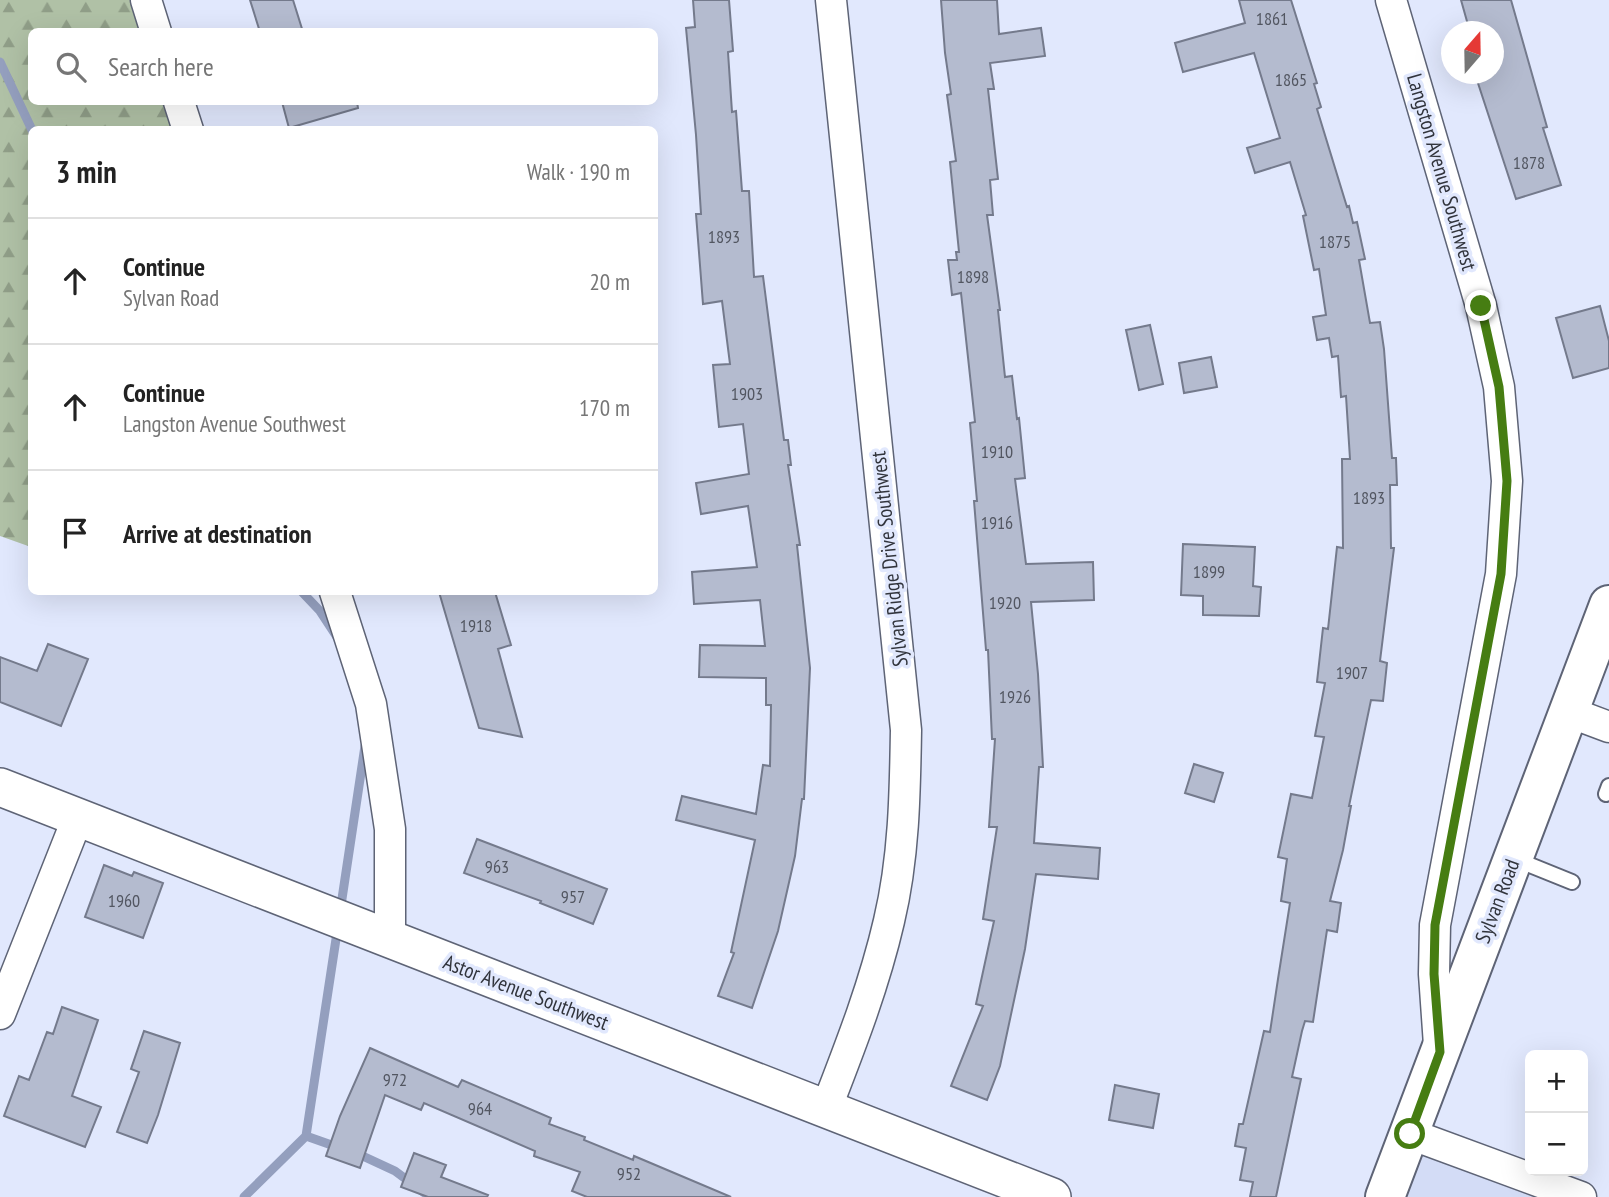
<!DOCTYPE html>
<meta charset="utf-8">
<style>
:root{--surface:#fff;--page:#f2f2f2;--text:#222;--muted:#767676;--line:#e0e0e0}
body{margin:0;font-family:"PT Sans Narrow",sans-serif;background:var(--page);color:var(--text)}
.controls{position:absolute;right:21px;bottom:21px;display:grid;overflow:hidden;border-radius:10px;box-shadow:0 7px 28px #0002}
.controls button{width:63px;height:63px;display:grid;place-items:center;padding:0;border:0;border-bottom:2px solid var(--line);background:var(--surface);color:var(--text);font:35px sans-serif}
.compass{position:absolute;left:1441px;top:21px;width:63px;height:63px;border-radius:50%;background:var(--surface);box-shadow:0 7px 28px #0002;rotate:20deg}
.stop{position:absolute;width:21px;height:21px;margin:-16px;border:5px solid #467d12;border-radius:50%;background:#fff}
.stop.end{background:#467d12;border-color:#fff;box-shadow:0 2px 7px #0008}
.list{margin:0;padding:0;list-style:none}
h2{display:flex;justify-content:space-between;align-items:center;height:91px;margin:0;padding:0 28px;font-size:30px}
h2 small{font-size:23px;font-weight:400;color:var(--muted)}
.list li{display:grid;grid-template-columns:46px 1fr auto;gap:21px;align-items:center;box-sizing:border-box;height:126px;padding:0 28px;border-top:2px solid var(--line)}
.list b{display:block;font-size:26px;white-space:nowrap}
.list p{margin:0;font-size:23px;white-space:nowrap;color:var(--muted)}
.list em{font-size:23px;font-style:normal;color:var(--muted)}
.icon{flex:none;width:38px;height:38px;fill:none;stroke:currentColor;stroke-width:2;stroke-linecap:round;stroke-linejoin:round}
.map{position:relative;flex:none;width:1609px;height:1197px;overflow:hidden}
.search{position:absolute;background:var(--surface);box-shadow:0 7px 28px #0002;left:28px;top:28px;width:630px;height:77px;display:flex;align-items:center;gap:18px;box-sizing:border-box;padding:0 24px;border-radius:10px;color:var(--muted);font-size:26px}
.panel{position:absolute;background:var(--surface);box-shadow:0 7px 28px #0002;left:28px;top:126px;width:630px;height:469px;border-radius:10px}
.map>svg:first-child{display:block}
.built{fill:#d3dcf6}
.forest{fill:url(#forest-firs)}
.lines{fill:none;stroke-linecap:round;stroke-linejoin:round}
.stream{stroke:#949fbe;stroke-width:9}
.building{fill:#b4bbcf;stroke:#747a8c;stroke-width:2}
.service-casing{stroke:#5e6476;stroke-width:18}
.minor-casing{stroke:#5e6476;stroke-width:33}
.tertiary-casing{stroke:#5e6476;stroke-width:40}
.secondary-casing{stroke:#5e6476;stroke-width:42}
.service{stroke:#fff;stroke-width:14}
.minor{stroke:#fff;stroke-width:30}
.tertiary{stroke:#fff;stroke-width:37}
.secondary{stroke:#fff;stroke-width:38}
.route{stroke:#467d12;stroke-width:9}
.labels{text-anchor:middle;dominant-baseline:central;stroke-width:7;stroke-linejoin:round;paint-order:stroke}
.number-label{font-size:18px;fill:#525661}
.street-label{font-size:21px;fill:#31343c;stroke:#e1e8fd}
</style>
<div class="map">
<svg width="1609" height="1197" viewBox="0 0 1609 1197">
<defs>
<pattern id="forest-firs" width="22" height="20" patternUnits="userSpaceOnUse" patternTransform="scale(1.75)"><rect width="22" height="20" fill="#b0c1a6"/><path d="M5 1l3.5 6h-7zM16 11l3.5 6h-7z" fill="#909e88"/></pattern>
</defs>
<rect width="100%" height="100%" fill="#e1e8fd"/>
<path class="built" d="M1398 1128 1586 1197H1373Z"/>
<path class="forest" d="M0 0H142L153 31 32 32V102H176L185 129 32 130 31 547 0 536Z"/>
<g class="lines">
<path class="stream" d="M0 62 32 130
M302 592 320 611 337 637
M340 912 365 746
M306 1136 340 1148
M354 1152 395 1171 430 1197
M244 1197 306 1136 338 926"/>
</g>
<path class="building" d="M250 0H293L303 32H260Z
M693 0H729L733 51 728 52 732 112 736 111 742 191H749L754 277 763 276 784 440H788L791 465H788L800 545H797L810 668 804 799H802L795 856 778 931 752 1008 718 996 734 953 731 952 755 840 676 820 682 796 756 814 763 765 770 766 771 705H766V678L699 677 700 645 765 646 760 600 694 604 692 572 757 567 748 506 701 514 696 483 749 474 743 424 719 427 713 365 730 364 722 301 703 304 696 214H701L696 135 686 28 695 27Z
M941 0H997L999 34 1041 28 1045 56 990 63 994 89H988L998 179 990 180 993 215H987L1000 310H998L1005 377 1012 376 1017 419 1019 418 1025 478 1015 479 1026 564 1093 562 1094 600 1031 602 1038 674 1043 767H1039L1034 843 1100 848 1098 879 1036 874 1025 949 1000 1066 987 1100 951 1086 983 1006 976 1004 994 921 983 919 997 827H989L995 739H992L988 650H986L974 501H977L970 423 975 422 961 293 952 295 948 260H957L956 252H959L950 162 956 161 947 95 951 94 945 53Z
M1239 0H1291L1317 83 1314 84 1321 107 1317 109 1347 207 1349 206 1353 223 1357 222 1365 259 1359 260 1370 323 1380 322 1384 349 1392 458H1396L1397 485H1390L1391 548H1394L1380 661 1387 663 1383 701 1371 700 1349 806H1351L1343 850 1330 901 1341 903 1337 932 1327 930 1313 1022 1305 1021 1302 1031 1292 1077 1301 1079 1276 1197H1250L1253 1182 1240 1180 1246 1148 1235 1146 1239 1124H1243L1264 1031 1270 1032 1278 979 1290 903 1281 901 1287 859 1278 857 1291 794 1312 798 1324 737 1315 736 1325 683 1317 682 1323 628 1328 629 1337 547 1343 548 1342 459H1350L1346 396 1341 397 1338 356 1332 357 1329 338 1317 340 1313 317 1326 315 1319 269 1314 270 1303 216 1306 215 1290 162 1255 173 1247 148 1280 138 1254 53 1183 72 1175 43 1245 23Z
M1461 0H1511L1547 127 1543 128 1561 185 1516 199 1475 74H1494V32H1470Z
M282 102H357L358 108 289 128Z
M1600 306 1609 341V368L1573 378 1556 318Z
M1150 325 1163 384 1139 390 1126 330Z
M1211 357 1217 387 1184 393 1179 363Z
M1183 544 1255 547 1253 586 1261 587 1259 616 1203 615V596L1181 595Z
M439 592H495L511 645 498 649 522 737 479 728Z
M48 644 88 659 61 726 0 702V657L37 671Z
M1194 764 1223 773 1214 802 1185 793Z
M477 839 607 889 593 924 540 903 541 901 464 873Z
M104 865 132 876 134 872 163 883 143 938 85 917Z
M62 1007 98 1020 72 1096 101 1107 85 1147 4 1116 19 1076 29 1080 47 1032 53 1034Z
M144 1031 180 1043 158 1115 147 1143 117 1132 139 1072 131 1069Z
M370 1048 458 1087 462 1080 551 1118 549 1124 585 1137 584 1140 633 1160 634 1156 731 1197H587L572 1191 580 1172 534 1156 535 1151 424 1103 421 1110 385 1095 360 1168 326 1156 340 1116Z
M1115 1085 1159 1094 1153 1128 1109 1120Z
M414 1153 446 1165 441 1177 488 1195 487 1197H428L401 1187Z"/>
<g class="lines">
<g class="service-casing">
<path id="service" d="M1606 794 1609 786
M1515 859 1572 882"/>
</g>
<g class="minor-casing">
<path id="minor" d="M146 0 156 32
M1391 0 1481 306 1499 387 1507 481 1501 574 1435 925 1434 974 1439 1045
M179 102 188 130
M335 592 371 704 390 829V939
M1569 712 1609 727
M0 1014 78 817
M826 1109C850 1047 874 986 889 921 904 858 905 794 906 730L831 0
M1410 1134 1581 1197"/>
</g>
<g class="tertiary-casing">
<path id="tertiary" d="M0 787 1052 1197"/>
</g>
<g class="secondary-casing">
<path id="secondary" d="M1385 1197 1609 605"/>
</g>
<use href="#service" class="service"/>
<use href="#minor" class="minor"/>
<use href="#tertiary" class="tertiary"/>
<use href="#secondary" class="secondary"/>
</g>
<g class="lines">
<path class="route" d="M1410 1134 1440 1052 1434 974 1435 925 1501 574 1507 481 1499 387 1481 306"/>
</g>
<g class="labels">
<g class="number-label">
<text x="1272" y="18">1861</text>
<text x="1291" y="79">1865</text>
<text x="1529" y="162">1878</text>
<text x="724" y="236">1893</text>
<text x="1335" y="241">1875</text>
<text x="973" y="276">1898</text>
<text x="747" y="393">1903</text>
<text x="997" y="451">1910</text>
<text x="1369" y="497">1893</text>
<text x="997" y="522">1916</text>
<text x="1209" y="571">1899</text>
<text x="1005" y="602">1920</text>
<text x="476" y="625">1918</text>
<text x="1352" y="672">1907</text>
<text x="1015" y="696">1926</text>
<text x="497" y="866">963</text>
<text x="573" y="896">957</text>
<text x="124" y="900">1960</text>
<text x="395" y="1079">972</text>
<text x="480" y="1108">964</text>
<text x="629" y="1173">952</text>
</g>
<g class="street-label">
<text transform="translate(1442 172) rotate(74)">Langston Avenue Southwest</text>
<text transform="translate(889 559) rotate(-96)">Sylvan Ridge Drive Southwest</text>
<text transform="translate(1497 901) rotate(-69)">Sylvan Road</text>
<text transform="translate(526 992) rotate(21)">Astor Avenue Southwest</text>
</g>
</g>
</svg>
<div class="controls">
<button>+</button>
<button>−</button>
</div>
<svg class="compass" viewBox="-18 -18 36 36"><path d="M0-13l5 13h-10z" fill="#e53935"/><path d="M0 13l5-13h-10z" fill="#767676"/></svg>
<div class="stop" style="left:1410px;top:1134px"></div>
<div class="stop end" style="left:1481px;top:306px"></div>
<div class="search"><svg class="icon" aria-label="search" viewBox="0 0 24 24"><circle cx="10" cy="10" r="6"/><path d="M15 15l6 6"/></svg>Search here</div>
<section class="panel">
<h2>3 min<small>Walk · 190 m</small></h2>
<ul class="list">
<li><svg class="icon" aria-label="ahead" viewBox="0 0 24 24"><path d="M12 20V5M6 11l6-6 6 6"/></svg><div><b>Continue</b><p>Sylvan Road</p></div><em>20 m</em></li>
<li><svg class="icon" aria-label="ahead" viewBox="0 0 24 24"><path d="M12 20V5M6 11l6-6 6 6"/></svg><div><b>Continue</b><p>Langston Avenue Southwest</p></div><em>170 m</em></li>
<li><svg class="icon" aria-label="arrive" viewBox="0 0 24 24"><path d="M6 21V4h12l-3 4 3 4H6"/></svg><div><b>Arrive at destination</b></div></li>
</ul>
</section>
</div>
